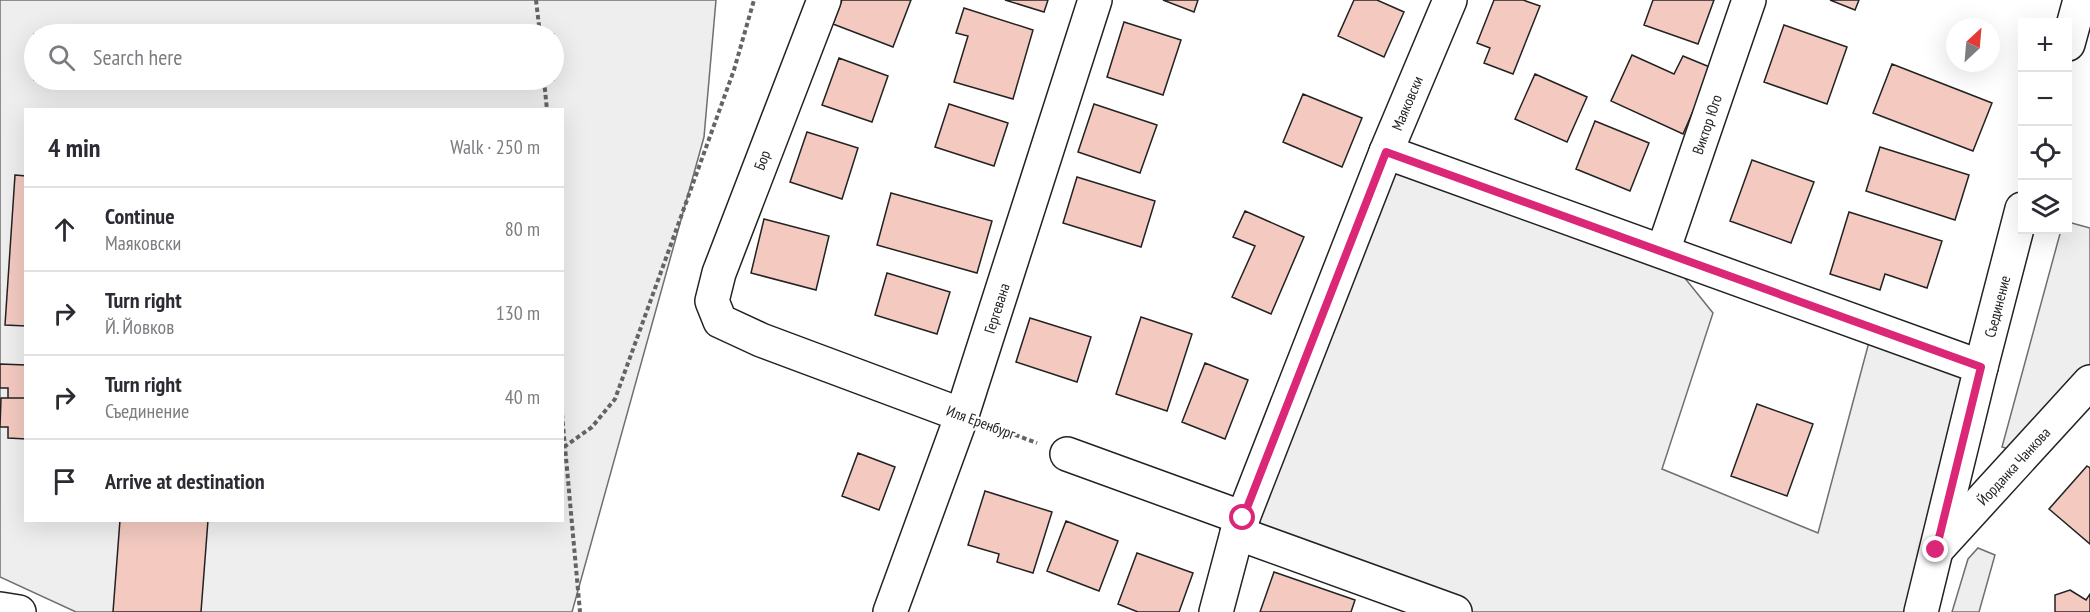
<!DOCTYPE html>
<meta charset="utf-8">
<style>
:root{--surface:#fff;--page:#f2f2f3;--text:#2b2b33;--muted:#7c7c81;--line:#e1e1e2}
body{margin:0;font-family:"PT Sans Narrow",sans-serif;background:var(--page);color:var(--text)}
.controls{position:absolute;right:18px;top:18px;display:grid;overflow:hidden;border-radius:0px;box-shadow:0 6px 24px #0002}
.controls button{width:54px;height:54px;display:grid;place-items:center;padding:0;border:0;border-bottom:2px solid var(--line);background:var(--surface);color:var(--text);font:30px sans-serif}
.compass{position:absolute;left:1946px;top:18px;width:54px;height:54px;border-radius:50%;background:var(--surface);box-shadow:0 6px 24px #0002;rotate:26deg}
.stop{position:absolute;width:18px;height:18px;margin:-14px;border:4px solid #db2777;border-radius:50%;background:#fff}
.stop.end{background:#db2777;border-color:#fff;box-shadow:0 2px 6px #0008}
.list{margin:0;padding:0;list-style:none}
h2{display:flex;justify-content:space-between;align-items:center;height:78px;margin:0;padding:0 24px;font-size:26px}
h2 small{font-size:20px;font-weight:400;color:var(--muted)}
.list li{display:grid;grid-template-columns:39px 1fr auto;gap:18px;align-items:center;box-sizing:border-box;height:84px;padding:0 24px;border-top:2px solid var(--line)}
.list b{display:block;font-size:22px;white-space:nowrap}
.list p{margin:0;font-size:20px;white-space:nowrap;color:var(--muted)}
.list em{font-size:20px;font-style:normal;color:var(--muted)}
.icon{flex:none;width:33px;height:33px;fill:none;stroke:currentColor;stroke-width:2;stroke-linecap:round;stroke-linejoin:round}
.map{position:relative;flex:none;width:2090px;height:612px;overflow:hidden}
.search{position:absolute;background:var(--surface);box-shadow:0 6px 24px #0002;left:24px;top:24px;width:540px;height:66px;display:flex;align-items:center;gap:15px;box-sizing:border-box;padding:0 21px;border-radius:33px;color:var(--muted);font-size:22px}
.panel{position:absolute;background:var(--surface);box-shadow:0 6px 24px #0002;left:24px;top:108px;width:540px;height:414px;border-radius:0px}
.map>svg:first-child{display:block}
.green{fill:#eee;stroke:#6f6f6f;stroke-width:1.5;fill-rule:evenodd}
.building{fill:#f3c9c0;stroke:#222;stroke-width:1.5}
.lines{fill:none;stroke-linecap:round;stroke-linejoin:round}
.minor-casing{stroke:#222;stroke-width:36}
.path{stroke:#646464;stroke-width:4;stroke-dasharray:4.5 3;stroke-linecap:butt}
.minor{stroke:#fff;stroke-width:33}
.route{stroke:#db2777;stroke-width:8}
.labels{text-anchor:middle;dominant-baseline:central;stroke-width:4.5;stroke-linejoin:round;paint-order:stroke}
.street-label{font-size:15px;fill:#222;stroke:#fff}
</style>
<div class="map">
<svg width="2090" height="612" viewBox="0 0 2090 612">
<rect width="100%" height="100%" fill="#fff"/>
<path class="green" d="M0 0H716L704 137 572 612H76L0 577ZM34 34H554V80H34ZM26 110H562V520H26Z
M1386 152 1663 251 1713 313 1662 469 1818 533 1873 327 1981 367 1919 612H1460L1237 533Z
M2068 222 2090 228V364L2015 451 2002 447 2061 230H2068Z
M1978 548 1995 555 1979 612H1952L1968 559Z"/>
<path class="building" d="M842 0H911L893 47 833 24Z
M1005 0H1048L1044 12Z
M1163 0H1198L1194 12Z
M1354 0H1377L1404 12 1384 57 1338 36Z
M1494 0H1523L1540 6 1513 74 1484 63 1490 48 1477 43Z
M1653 0H1714L1698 44 1644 25Z
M1830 0H1859L1855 10Z
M964 8 1033 30 1013 99 954 82 968 36 956 33Z
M1124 22 1181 40 1163 95 1107 77Z
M1784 25 1847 47 1827 104 1764 82Z
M1632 55 1674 74 1683 56 1712 68 1683 134 1611 101Z
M839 58 888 76 872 122 822 105Z
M1892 64 1992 103 1973 151 1873 113Z
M1535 74 1587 97 1567 142 1515 119Z
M1303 94 1362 118 1342 167 1283 142Z
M949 104 1008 123 994 166 935 147Z
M1094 104 1157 125 1140 173 1078 152Z
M1595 121 1649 143 1630 191 1576 169Z
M807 132 858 148 842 199 790 182Z
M1880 147 1969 175 1955 220 1866 191Z
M1752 160 1814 182 1791 243 1730 221Z
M15 175 26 176V326L5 325Z
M1077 177 1155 201 1141 247 1063 223Z
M891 193 992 221 977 273 877 245Z
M1245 211 1304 237 1271 314 1232 297 1255 246 1233 237Z
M1849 212 1942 241 1927 288 1885 274 1880 290 1830 274Z
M764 219 829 236 816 290 751 273Z
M887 273 950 292 937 334 875 315Z
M1141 317 1192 334 1167 411 1116 394Z
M1030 318 1091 337 1077 382 1016 362Z
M1205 363 1248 380 1225 439 1182 422Z
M0 364 26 365V398H8V388H0Z
M1 398H26V439L8 438V427H0Z
M1757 404 1813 424 1787 496 1731 476Z
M858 453 895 467 879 510 842 496Z
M2087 466 2090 468V544L2049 509Z
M985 491 1052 512 1033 573 997 562 999 554 968 545Z
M120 520H208L201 612H113Z
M1066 521 1118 541 1099 591 1047 571Z
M1137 553 1193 573 1179 612H1138L1118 604Z
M1274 572 1355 600 1351 612H1260Z
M2070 590 2086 600 2090 594V612H2055V595Z"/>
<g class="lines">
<g class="minor-casing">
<g id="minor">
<path d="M824 0 719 273 712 301 720 321 761 340 962 415"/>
<path d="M2068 44 2080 0"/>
<path d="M1386 152 1981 367"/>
<path id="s1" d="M1663 251 1749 0"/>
<path d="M1067 454 1243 518"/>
<path d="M1237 533 1455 612"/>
<path id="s2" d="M1939 547 2090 382"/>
<path d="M0 609 19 612"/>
<path id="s3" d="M890 612 962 415 1095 0"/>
<path id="s4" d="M1216 612 1237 533 1386 152 1450 0"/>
<path id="s5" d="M1921 612 1981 367 2022 209"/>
</g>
</g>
<path class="path" d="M536 0 540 34
M544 80 547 110
M562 414 580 612
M994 427 1037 443
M564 447 592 427 615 399 734 70 754 0"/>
<use href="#minor" class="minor"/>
</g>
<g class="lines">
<path class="route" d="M1243 518 1386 152 1981 367 1936 550"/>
</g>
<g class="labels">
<g class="street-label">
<text stroke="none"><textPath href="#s4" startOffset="544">Маяковски</textPath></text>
<text stroke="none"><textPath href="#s1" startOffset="134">Виктор Юго</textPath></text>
<text transform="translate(762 160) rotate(-69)">Бор</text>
<text stroke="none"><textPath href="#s5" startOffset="315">Съединение</textPath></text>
<text stroke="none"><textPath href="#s3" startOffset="322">Гергевана</textPath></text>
<text transform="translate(981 422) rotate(20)">Иля Еренбург</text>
<text stroke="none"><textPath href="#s2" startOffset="110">Йорданка Чанкова</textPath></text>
</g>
</g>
</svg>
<div class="controls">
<button>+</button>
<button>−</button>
<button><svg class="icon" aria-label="locate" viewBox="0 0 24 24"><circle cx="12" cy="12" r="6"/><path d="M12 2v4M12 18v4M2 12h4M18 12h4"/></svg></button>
<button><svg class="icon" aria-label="layers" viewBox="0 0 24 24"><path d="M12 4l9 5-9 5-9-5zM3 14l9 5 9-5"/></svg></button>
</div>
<svg class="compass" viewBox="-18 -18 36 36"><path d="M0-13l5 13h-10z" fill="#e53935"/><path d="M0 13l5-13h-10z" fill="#7c7c81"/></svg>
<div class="stop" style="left:1243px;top:518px"></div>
<div class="stop end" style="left:1936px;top:550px"></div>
<div class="search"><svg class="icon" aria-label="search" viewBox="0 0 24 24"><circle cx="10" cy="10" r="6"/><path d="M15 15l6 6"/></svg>Search here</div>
<section class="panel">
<h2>4 min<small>Walk · 250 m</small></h2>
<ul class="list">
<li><svg class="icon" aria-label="ahead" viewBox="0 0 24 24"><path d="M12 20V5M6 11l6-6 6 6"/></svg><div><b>Continue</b><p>Маяковски</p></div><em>80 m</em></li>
<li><svg class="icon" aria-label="right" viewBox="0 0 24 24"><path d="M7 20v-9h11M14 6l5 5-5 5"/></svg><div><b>Turn right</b><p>Й. Йовков</p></div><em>130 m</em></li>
<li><svg class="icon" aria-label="right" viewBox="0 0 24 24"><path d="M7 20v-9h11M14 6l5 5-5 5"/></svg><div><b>Turn right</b><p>Съединение</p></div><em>40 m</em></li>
<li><svg class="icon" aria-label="arrive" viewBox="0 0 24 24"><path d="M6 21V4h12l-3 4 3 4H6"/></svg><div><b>Arrive at destination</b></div></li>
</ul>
</section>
</div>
